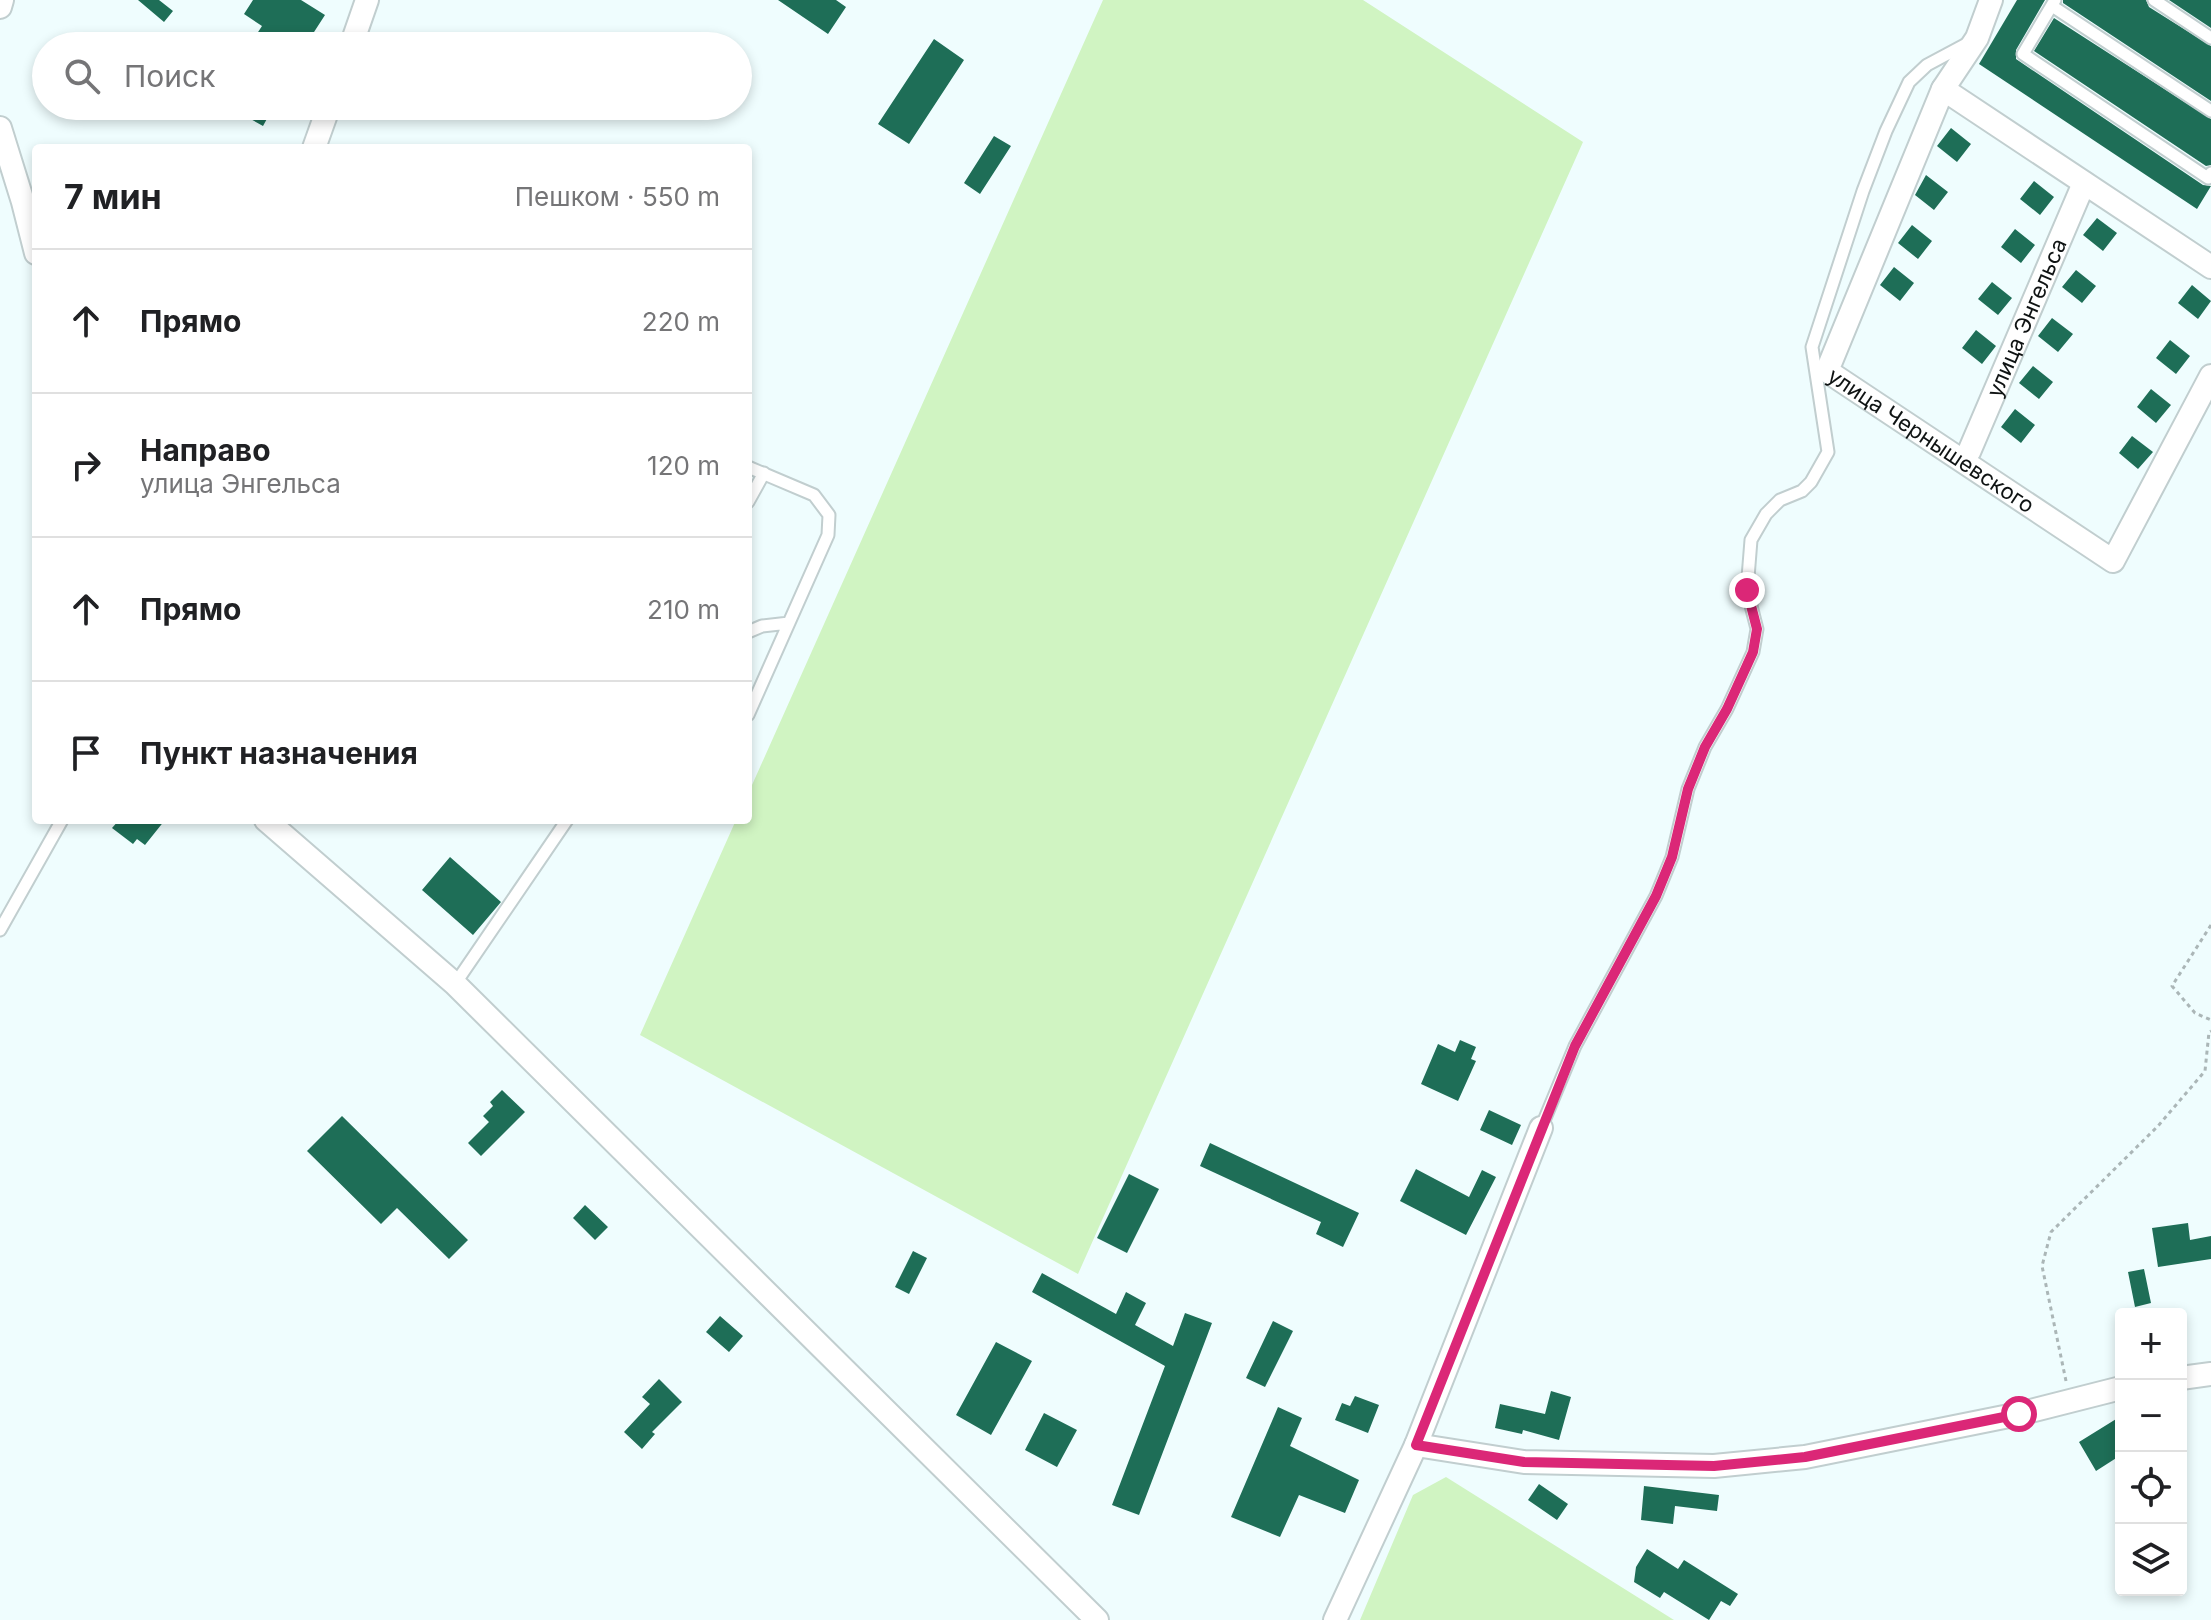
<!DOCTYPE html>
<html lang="ru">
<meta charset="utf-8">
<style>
:root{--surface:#fff;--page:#f2f2f2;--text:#202124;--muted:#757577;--line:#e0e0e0}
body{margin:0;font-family:Inter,sans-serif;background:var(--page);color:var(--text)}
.controls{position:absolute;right:24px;bottom:24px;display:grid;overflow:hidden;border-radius:8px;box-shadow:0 4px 12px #0003}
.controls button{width:72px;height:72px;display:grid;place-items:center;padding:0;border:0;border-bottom:2px solid var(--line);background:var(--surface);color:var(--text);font:40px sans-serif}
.stop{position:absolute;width:24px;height:24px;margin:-18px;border:6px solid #db2777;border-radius:50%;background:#fff}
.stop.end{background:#db2777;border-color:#fff;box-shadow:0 2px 8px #0008}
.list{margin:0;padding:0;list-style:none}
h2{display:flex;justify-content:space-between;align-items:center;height:104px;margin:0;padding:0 32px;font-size:34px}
h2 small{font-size:26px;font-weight:400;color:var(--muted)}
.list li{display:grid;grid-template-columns:52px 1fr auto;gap:24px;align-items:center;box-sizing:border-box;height:144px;padding:0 32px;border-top:2px solid var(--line)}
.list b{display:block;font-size:30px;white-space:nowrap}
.list p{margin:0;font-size:26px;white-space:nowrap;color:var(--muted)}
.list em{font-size:26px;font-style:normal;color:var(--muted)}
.icon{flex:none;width:44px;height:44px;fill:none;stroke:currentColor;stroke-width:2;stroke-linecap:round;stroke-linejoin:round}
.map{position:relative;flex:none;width:2211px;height:1620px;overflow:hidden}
.search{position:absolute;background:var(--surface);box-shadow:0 4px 12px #0003;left:32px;top:32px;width:720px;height:88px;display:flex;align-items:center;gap:20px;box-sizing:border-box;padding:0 28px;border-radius:44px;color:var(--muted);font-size:30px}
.panel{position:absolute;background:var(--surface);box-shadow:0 4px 12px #0003;left:32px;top:144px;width:720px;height:680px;border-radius:8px}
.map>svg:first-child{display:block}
.green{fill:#d0f4c2}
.building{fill:#1e6e57}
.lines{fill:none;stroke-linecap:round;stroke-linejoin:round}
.lane-casing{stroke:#c1cecf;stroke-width:15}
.street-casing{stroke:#c1cecf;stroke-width:26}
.path{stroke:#abb6b7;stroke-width:3;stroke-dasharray:4 4;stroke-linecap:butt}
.lane{stroke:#fff;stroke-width:11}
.street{stroke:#fff;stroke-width:22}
.route{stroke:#db2777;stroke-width:10}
.labels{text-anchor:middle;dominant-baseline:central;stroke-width:8;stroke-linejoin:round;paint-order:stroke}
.street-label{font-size:22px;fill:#0f1313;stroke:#fff}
</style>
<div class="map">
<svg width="2211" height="1620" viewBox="0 0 2211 1620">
<rect width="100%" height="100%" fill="#effdfe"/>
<path class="green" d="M1103 0H1363L1583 142 1078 1274 640 1035 736 820H748V794Z
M1446 1477 1674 1620H1360L1413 1495Z"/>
<path class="building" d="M138 0H159L173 11 164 22Z
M253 0H301L325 15 305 46H249L262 26 244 14Z
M778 0H836L846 7 828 34Z
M2017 0H2045L2016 50V59L2203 185 2211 186 2197 209 1979 64Z
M2063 0H2146L2149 7 2211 46V101L2063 3Z
M2169 0H2211V28Z
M2054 18 2211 119V165L2206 166 2034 51Z
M934 39 964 60 909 144 878 124Z
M227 106H274L263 126Z
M1951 128 1971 144 1957 162 1937 146Z
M994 136 1011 146 980 194 964 183Z
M1926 175 1948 192 1934 210 1915 195Z
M2034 181 2054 197 2040 215 2020 199Z
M2097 218 2117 233 2103 251 2083 235Z
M1912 225 1932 241 1918 259 1898 243Z
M2015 229 2035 245 2021 263 2001 247Z
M1894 267 1914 283 1900 301 1880 285Z
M2076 270 2096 286 2082 303 2062 287Z
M1992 282 2012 298 1998 315 1978 299Z
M2192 285 2211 301 2198 319 2178 303Z
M2052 318 2073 334 2058 352 2038 336Z
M1976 330 1996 346 1982 364 1962 348Z
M2170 340 2190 356 2176 374 2156 358Z
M2033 366 2053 382 2039 399 2019 383Z
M2151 389 2171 405 2156 423 2137 407Z
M2015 409 2035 425 2021 443 2001 427Z
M2132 436 2153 452 2138 469 2119 453Z
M119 820H165L145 845 137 839 133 844 112 828Z
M450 857 501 902 473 935 422 890Z
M1460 1040 1476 1047 1471 1059 1476 1061 1458 1101 1421 1084 1438 1044 1455 1052Z
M502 1090 525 1112 481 1156 468 1143 489 1122 483 1116 493 1106 490 1102Z
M1489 1110 1521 1125 1512 1145 1480 1130Z
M342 1116 468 1240 449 1259 397 1208 381 1224 307 1151Z
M1210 1143 1359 1213 1343 1247 1316 1234 1321 1222 1200 1166Z
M1416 1169 1469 1197 1482 1170 1496 1177 1466 1235 1400 1201Z
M1129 1174 1159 1189 1127 1253 1097 1238Z
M585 1205 608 1227 595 1240 573 1218Z
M2188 1223 2190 1240 2211 1236V1259L2158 1267 2152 1228Z
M913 1251 927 1258 909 1294 895 1287Z
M2144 1269 2151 1303 2135 1307 2128 1272Z
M1042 1273 1116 1314 1126 1292 1146 1303 1135 1325 1173 1346 1185 1313 1212 1323 1139 1515 1112 1505 1165 1366 1032 1292Z
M720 1316 743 1336 729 1352 706 1332Z
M1273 1321 1293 1331 1265 1387 1246 1378Z
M996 1342 1032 1361 991 1435 956 1415Z
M659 1379 682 1402 652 1432 655 1434 642 1449 624 1432 650 1404 642 1397Z
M1551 1391 1571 1397 1559 1440 1523 1430 1522 1434 1495 1428 1500 1404 1545 1414Z
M1355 1396 1379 1405 1368 1433 1335 1420 1342 1403 1350 1406Z
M1278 1407 1302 1418 1290 1446 1359 1480 1345 1513 1299 1495 1280 1537 1231 1517Z
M1044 1413 1077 1430 1057 1467 1025 1450Z
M2121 1416V1455L2096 1471 2079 1442Z
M1539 1484 1568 1504 1557 1520 1528 1500Z
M1644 1486 1719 1495 1717 1511 1675 1506 1673 1524 1641 1520Z
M1647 1549 1678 1569 1684 1560 1738 1594 1730 1606 1721 1601 1709 1620 1664 1592 1660 1598 1634 1582 1636 1567Z"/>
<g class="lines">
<g class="lane-casing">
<path id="lane" d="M2055 0 2023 54 2208 178 2211 173
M2154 0 2211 38
M2052 6 2211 111
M748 467 814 495 829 515 828 535 748 715
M748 502 764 473
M748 632 762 626 789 623
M0 930 62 820
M455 984 567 820
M1541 1128 1575 1046 1656 896 1672 857 1688 789 1705 747 1727 709 1753 652 1757 629 1747 590 1751 540 1766 514 1780 500 1802 491 1811 482 1828 452 1812 347 1863 191 1886 131 1909 82 1927 65 1970 42"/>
</g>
<g class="street-casing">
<g id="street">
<path d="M1991 0 1977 38 1943 89 2211 267"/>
<path d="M0 7 2 0"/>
<path d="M351 46 367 0"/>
<path id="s1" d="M1943 89 1827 371 2113 561 2211 376"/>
<path d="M0 128 23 202 36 253"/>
<path d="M314 148 329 106"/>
<path id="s2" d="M1969 452 2084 183"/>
<path d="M266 820 455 984 1097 1620"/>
<path d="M2181 1378 2211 1374"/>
<path d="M1416 1445 1524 1462 1714 1466 1805 1457 2019 1414 2121 1388"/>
<path d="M1335 1620 1416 1445 1541 1128"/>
</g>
</g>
<path class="path" d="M2211 925 2172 986 2195 1013 2211 1020
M2066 1381 2042 1266 2051 1232 2158 1126 2205 1071 2209 1032 2211 1031"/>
<use href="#lane" class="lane"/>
<use href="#street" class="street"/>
</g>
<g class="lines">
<path class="route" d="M1747 590 1757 629 1753 652 1727 709 1705 747 1688 789 1672 857 1656 896 1575 1046 1416 1445 1524 1462 1714 1466 1805 1457 2019 1414"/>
</g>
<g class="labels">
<g class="street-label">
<text stroke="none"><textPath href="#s2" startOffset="146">улица Энгельса</textPath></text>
<text stroke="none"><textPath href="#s1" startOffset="430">улица Чернышевского</textPath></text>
</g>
</g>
</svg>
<div class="controls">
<button>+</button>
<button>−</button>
<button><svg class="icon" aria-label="locate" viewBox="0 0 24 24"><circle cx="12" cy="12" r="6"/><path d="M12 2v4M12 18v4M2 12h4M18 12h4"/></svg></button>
<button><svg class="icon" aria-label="layers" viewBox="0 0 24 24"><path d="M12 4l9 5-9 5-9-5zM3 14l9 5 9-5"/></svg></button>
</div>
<div class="stop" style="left:2019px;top:1414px"></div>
<div class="stop end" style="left:1747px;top:590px"></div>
<div class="search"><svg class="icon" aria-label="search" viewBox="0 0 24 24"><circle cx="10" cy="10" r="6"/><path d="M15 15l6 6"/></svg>Поиск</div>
<section class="panel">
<h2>7 мин<small>Пешком · 550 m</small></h2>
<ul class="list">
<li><svg class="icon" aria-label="ahead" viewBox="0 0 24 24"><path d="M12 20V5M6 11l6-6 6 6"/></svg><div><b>Прямо</b></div><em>220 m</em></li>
<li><svg class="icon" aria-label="right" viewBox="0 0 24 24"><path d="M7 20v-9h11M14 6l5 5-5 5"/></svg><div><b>Направо</b><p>улица Энгельса</p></div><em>120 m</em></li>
<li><svg class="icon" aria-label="ahead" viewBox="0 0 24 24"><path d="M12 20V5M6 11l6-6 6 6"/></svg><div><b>Прямо</b></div><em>210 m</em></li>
<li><svg class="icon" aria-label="arrive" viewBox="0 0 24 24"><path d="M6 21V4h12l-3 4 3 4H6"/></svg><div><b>Пункт назначения</b></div></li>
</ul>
</section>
</div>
